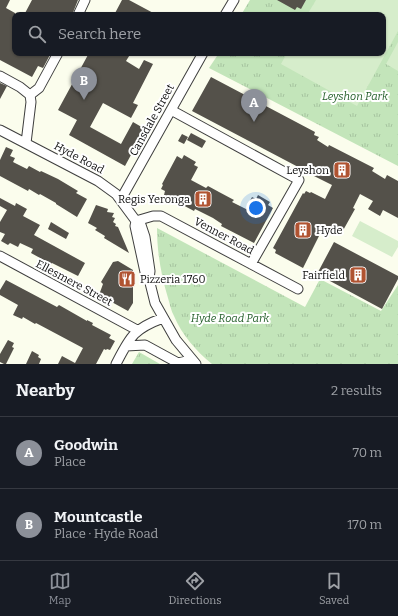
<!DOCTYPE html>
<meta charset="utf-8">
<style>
:root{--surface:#171b24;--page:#242831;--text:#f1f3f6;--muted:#9ea1a6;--line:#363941;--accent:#8c9099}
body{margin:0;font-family:Bitter,serif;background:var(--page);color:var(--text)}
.you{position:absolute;left:256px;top:208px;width:14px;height:14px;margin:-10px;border:3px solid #fff;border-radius:50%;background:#1a73e8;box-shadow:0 0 0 6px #1a73e833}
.badge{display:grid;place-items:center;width:26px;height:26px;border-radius:50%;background:var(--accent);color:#fff;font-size:13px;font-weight:700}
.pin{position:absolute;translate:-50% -33px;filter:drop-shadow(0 1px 2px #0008)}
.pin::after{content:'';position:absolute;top:21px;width:14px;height:12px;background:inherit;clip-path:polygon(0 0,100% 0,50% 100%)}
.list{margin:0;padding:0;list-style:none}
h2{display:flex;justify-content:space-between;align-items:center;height:52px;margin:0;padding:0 16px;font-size:17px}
h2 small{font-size:13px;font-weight:400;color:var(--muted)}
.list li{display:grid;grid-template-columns:26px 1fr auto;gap:12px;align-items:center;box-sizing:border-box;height:72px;padding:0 16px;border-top:1px solid var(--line)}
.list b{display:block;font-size:15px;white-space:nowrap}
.list p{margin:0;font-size:13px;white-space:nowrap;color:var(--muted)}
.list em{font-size:13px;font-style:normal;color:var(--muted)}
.icon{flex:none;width:22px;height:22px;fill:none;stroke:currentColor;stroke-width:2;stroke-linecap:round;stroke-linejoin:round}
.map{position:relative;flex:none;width:398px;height:364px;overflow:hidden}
.search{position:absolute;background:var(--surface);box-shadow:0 1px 3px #0004;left:12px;right:12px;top:12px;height:44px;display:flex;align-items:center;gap:10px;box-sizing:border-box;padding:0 14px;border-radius:8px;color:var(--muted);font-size:15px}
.sheet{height:196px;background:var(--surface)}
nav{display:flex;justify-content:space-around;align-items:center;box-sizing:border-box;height:56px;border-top:1px solid var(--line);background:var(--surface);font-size:11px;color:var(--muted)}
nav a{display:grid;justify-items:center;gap:2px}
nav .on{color:var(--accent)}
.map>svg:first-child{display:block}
.park{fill:url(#park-tufts)}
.pitch{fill:#d6edcb}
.building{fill:#54514a}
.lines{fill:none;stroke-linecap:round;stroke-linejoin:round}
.minor-casing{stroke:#3f3f3f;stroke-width:11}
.minor{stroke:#fff;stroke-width:9}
.labels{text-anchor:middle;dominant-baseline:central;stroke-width:4;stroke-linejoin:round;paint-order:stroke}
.park-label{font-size:11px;font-style:italic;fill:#235e29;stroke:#fff}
.street-label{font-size:11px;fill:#0c0c0c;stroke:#fff}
.poi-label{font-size:11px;fill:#0c0c0c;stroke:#fff;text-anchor:end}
</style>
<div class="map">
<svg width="398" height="364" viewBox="0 0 398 364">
<defs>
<pattern id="park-tufts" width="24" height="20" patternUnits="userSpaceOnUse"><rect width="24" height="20" fill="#c3e5ba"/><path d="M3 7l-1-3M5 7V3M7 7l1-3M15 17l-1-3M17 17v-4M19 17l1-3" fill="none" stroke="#a6c39f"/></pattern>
</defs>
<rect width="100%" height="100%" fill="#fbfded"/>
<path class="park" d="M250 0H398V166L209 68 219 53H383V15H241Z
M157 228 305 307 320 279 381 311 398 285V364H212C196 351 182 335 174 316 171 311 170 304 168 298 161 275 157 252 157 228Z
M139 352 160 364H132Z"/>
<path class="pitch" d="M316 0H398V31L357 106 281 64 287 53H383V15H307Z
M398 42V71L386 64Z
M360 221 398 241V247L392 257 352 236Z"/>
<path class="building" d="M0 0H10L6 8 15 13V53H51L43 68 38 66 32 77 0 60Z
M32 0H78L72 15H24Z
M122 0H129L157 15H114Z
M277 0H306L301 9 297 7 295 10Z
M89 53H131L126 61 139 69 144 60 153 64 133 103 138 105 131 118 103 103 90 127 121 144 133 122 145 129 125 166 69 135 77 120 58 110Z
M211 77 315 132 314 135 319 137 317 140 328 147 329 145 374 168 372 171 385 179 387 175 398 181V218L383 210 380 216 368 209 373 201 360 194 353 208 355 209 341 234 324 226 303 268 275 253 276 250 273 248 303 193 304 194 306 191 310 193 311 192 325 199 332 185 314 176 315 174 303 167 302 169 192 111Z
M0 83 7 86 0 99Z
M191 133 206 141 202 148 187 140Z
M182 134 188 137 184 144 178 141Z
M6 147 13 150 10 156 15 158 13 162 27 169 29 166 40 172 41 171 58 179 78 191 76 193 87 199 77 217 56 204V203L40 194 39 195 29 189 28 191 0 176V160Z
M184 155 196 162 194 165 198 167 191 180 206 188 208 186 219 192 234 200 232 202 246 209 252 197 256 199 258 195 270 202 268 205 273 208 254 243 221 226 222 224 213 218 195 209 194 211 164 195 165 191 161 189 163 185 162 184 177 156 182 159Z
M0 198 15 206 16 203 27 209 23 216 40 225 34 235 85 263 78 276 52 263 51 264 31 253 33 249 20 243 18 247 10 243 8 245 1 241 5 234 0 232V222L7 210 0 206Z
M96 205 108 209 107 212 114 213 112 217 115 218 113 222 116 224 115 226 118 227 129 253 104 238 105 236 95 230 97 228 88 223Z
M51 222 69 233 66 239 48 229Z
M334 242 398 276V279L382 309 317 274Z
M118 261 133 270V303L128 311 99 295 103 284 101 282 113 262Z
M6 280 57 307 59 305 87 321V320L93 323 92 325 111 335 109 338 115 341 110 350 107 349 106 350 104 349 96 364H58L62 356 75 363 83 348 36 323 35 324 23 317 22 319 13 315 18 305 0 295V290Z
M8 340 14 343 12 347 14 348 6 364H4L0 362V354Z
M32 351 39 355 38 357 41 359 39 364H26Z"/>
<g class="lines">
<g class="minor-casing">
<path id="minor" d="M78 15 85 0
M225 15 234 0
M0 76 20 87 30 95 31 102 26 143
M30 95 39 88 58 53
M171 110 299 180 251 264
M0 130 98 181 116 194 136 221 141 225 145 237 150 271 149 279
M121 199 203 53
M136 221 153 216H161L298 289
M136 221 135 226 145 272 149 279 155 303 176 340 196 364
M0 256 137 330
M126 346 145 345 178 363 191 360
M116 364C130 337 133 329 163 318"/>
</g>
<use href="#minor" class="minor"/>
</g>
<defs>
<g id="building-square" transform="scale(0.9)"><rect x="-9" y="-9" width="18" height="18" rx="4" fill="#b05331" stroke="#fff"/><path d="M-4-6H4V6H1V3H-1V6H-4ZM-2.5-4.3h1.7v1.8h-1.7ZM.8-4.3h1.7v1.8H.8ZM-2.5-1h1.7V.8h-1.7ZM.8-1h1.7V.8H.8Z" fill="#fff"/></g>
<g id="restaurant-square" transform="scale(0.9)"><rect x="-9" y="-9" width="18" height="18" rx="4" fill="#b05331" stroke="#fff"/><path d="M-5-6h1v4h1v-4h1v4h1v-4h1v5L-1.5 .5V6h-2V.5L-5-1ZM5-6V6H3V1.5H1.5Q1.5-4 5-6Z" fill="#fff"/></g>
</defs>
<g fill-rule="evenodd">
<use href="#building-square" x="342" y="170"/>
<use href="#building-square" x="203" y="199"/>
<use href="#building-square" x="303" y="230"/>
<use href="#building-square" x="358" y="275"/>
<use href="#restaurant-square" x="127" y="279"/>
</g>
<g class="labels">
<g class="park-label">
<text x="355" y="96">Leyshon Park</text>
<text x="230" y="318">Hyde Road Park</text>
</g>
<g class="street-label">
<text transform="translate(152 120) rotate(-61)">Cansdale Street</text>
<text transform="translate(79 158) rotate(28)">Hyde Road</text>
<text transform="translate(224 236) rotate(28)">Venner Road</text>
<text transform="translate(74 283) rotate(28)">Ellesmere Street</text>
</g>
<g class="poi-label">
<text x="329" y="170">Leyshon</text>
<text x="190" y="199">Regis Yeronga</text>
<text x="316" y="230" text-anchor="start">Hyde</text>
<text x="345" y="275">Fairfield</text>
<text x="140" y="279" text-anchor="start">Pizzeria 1760</text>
</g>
</g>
</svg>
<div class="you"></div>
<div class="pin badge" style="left:254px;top:122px">A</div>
<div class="pin badge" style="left:84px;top:100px">B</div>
<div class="search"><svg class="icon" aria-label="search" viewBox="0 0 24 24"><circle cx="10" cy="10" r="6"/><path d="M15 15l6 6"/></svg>Search here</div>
</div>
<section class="sheet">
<h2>Nearby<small>2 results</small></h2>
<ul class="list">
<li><span class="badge">A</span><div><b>Goodwin</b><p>Place</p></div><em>70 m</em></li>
<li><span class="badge">B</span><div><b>Mountcastle</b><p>Place · Hyde Road</p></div><em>170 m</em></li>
</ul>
</section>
<nav>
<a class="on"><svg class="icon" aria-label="map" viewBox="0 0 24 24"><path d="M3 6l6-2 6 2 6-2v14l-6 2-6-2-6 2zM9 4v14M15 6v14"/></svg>Map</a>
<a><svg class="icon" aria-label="directions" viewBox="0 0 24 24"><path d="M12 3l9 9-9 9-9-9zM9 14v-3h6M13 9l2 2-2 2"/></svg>Directions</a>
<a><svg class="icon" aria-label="saved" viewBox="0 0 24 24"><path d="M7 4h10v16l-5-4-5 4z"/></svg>Saved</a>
</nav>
